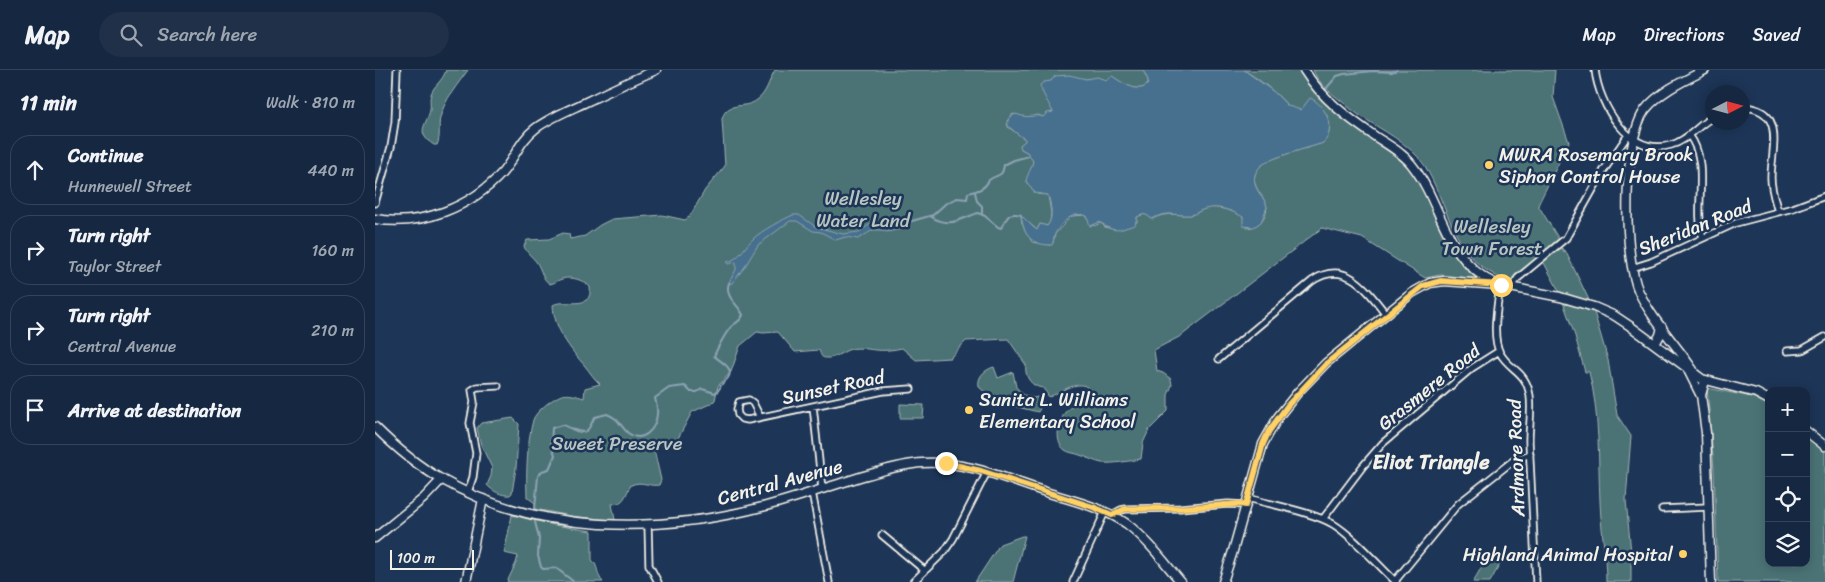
<!DOCTYPE html>
<meta charset="utf-8">
<style>
:root{--surface:#162841;--page:#1f3048;--text:#f1f3f6;--muted:#9ea6b1;--line:#35445a}
body{margin:0;font-family:Sriracha,sans-serif;background:var(--page);color:var(--text)}
.controls{position:absolute;right:15px;bottom:15px;display:grid;overflow:hidden;border-radius:10px;box-shadow:0 2px 12px #0003}
.controls button{width:45px;height:45px;display:grid;place-items:center;padding:0;border:0;border-bottom:1px solid var(--line);background:var(--surface);color:var(--text);font:25px sans-serif}
.compass{position:absolute;left:1330px;top:15px;width:45px;height:45px;border-radius:50%;background:var(--surface);box-shadow:0 2px 12px #0003;rotate:84deg}
.scale{position:absolute;left:15px;bottom:12px;width:84px;box-sizing:border-box;padding-left:5px;border:2px solid #f4f1e8;border-top:0;font-size:14px;line-height:18px;white-space:nowrap;color:#f4f1e8;-webkit-text-stroke:4px #1d3557;paint-order:stroke}
.stop{position:absolute;width:15px;height:15px;margin:-11px;border:4px solid #ffd166;border-radius:50%;background:#fff}
.stop.end{background:#ffd166;border-color:#fff;box-shadow:0 1px 5px #0008}
.list{margin:0;padding:0;list-style:none}
h2{display:flex;justify-content:space-between;align-items:center;height:65px;margin:0;padding:0 20px;font-size:21px}
h2 small{font-size:16px;font-weight:400;color:var(--muted)}
.list li{display:grid;grid-template-columns:32px 1fr auto;gap:15px;align-items:center;box-sizing:border-box;height:70px;margin:0 10px 10px;padding:0 10px;border:1px solid var(--line);border-radius:20px}
.list b{display:block;font-size:19px;white-space:nowrap}
.list p{margin:0;font-size:16px;white-space:nowrap;color:var(--muted)}
.list em{font-size:16px;font-style:normal;color:var(--muted)}
.icon{flex:none;width:28px;height:28px;fill:none;stroke:currentColor;stroke-width:2;stroke-linecap:round;stroke-linejoin:round}
.map{position:relative;flex:none;width:1450px;height:512px;overflow:hidden}
header{display:flex;align-items:center;gap:30px;box-sizing:border-box;height:70px;padding:0 25px;background:var(--surface);border-bottom:1px solid var(--line)}
header strong{font-size:24px}
nav{display:flex;gap:28px;margin-inline-start:auto;font-size:18px}
.search{width:350px;height:45px;background:var(--page);display:flex;align-items:center;gap:12px;box-sizing:border-box;padding:0 18px;border-radius:28px;color:var(--muted);font-size:19px}
main{display:flex}
aside{flex:1;background:var(--surface)}
.map>svg:first-child{display:block}
.green{fill:#4c7376;stroke:#a0b2af}
.water{fill:#466f8e;stroke:#8ca3b2}
.lines{fill:none;stroke-linecap:round;stroke-linejoin:round}
.stream{stroke:#8ca3b2;stroke-width:2}
.street-casing{stroke:#f4f1e8;stroke-width:9}
.secondary-casing{stroke:#f4f1e8;stroke-width:11}
.street{stroke:#1d3557;stroke-width:5.5}
.secondary{stroke:#1d3557;stroke-width:8}
.route{stroke:#ffd166;stroke-width:6}
.poi-dot{fill:#ffd166;stroke:#1d3557;stroke-width:2}
.labels{text-anchor:middle;dominant-baseline:central;stroke-width:5;stroke-linejoin:round;paint-order:stroke}
.poi-label{font-size:19px;fill:#f4f1e8;stroke:#1d3557;text-anchor:start}
.park-label{font-size:19px;fill:#b9c5c0;stroke:#1d3557}
.street-label{font-size:19px;fill:#f4f1e8;stroke:#1d3557}
.neighbourhood-label{font-size:20px;font-weight:bold;fill:#f4f1e8;stroke:#1d3557}
</style>
<header>
<strong>Map</strong>
<div class="search"><svg class="icon" aria-label="search" viewBox="0 0 24 24"><circle cx="10" cy="10" r="6"/><path d="M15 15l6 6"/></svg>Search here</div>
<nav><a>Map</a><a>Directions</a><a>Saved</a></nav>
</header>
<main>
<aside>
<h2>11 min<small>Walk · 810 m</small></h2>
<ul class="list">
<li><svg class="icon" aria-label="ahead" viewBox="0 0 24 24"><path d="M12 20V5M6 11l6-6 6 6"/></svg><div><b>Continue</b><p>Hunnewell Street</p></div><em>440 m</em></li>
<li><svg class="icon" aria-label="right" viewBox="0 0 24 24"><path d="M7 20v-9h11M14 6l5 5-5 5"/></svg><div><b>Turn right</b><p>Taylor Street</p></div><em>160 m</em></li>
<li><svg class="icon" aria-label="right" viewBox="0 0 24 24"><path d="M7 20v-9h11M14 6l5 5-5 5"/></svg><div><b>Turn right</b><p>Central Avenue</p></div><em>210 m</em></li>
<li><svg class="icon" aria-label="arrive" viewBox="0 0 24 24"><path d="M6 21V4h12l-3 4 3 4H6"/></svg><div><b>Arrive at destination</b></div></li>
</ul>
</aside>
<div class="map">
<svg width="1450" height="512" viewBox="0 0 1450 512">
<rect width="100%" height="100%" fill="#1d3557"/>
<filter id="ink" filterUnits="userSpaceOnUse"><feTurbulence type="fractalNoise" baseFrequency=".02" numOctaves="2"/><feDisplacementMap in="SourceGraphic" scale="10" xChannelSelector="R" yChannelSelector="G"/><feConvolveMatrix kernelMatrix="1 2 1 2 8 2 1 2 1" color-interpolation-filters="sRGB"/></filter>
<g filter="url(#ink)">
<path class="green" d="M71 0H93C83 14 69 30 65 48 63 56 66 67 62 75H59C39 62 52 55 55 40 56 35 54 28 56 24 59 15 68 11 71 0Z
M400 0H768L773 10V14C764 25 746 12 737 6L731 10C723 8 719 9 712 9 708 10 703 8 700 7 682 3 677 8 667 21L672 28 678 42 673 43 668 47 663 45 652 48 638 44 632 51 633 57 650 69 651 71 645 75 646 79 652 82 658 91 653 113 662 124 673 125 676 143 675 152 672 156 665 154 662 160 646 146 647 153 657 172 675 175 678 173 680 164 696 146 710 145 719 156 726 153 730 157C743 162 750 159 762 152V147C770 143 771 144 777 149 791 142 799 145 813 145 819 145 826 140 832 138 844 136 855 141 867 145L872 158C884 157 891 148 892 137 890 128 882 122 880 113 878 107 881 100 886 96 895 87 934 78 948 73 950 70 953 66 954 62 958 50 946 33 935 29L926 40C913 40 908 29 899 22 890 14 880 7 869 0H928L941 18 1033 89 1094 199 1105 209 1065 205 1050 208 987 168 947 158 806 266 779 280 782 301 788 303 796 309 797 315 793 325V341L774 360 768 373 766 389C753 391 740 394 727 393 720 392 712 387 705 385 700 383 694 383 690 380 679 372 683 355 689 344 695 333 715 333 712 317 702 310 684 323 674 327L668 318C656 317 649 306 651 295L633 269 591 271 575 288 541 290 527 278C518 280 509 281 500 280 491 279 485 277 476 279 468 281 460 289 451 288 446 288 446 285 444 280L420 282 403 262 388 263 382 262 365 276 356 302 343 316 340 330 337 333 317 342 300 374 290 377 285 374 278 375 286 410 284 415C273 417 268 410 256 415 250 425 250 434 237 434L240 450 201 447 160 439V433L152 427C151 404 152 372 158 350 160 342 179 327 187 325 194 323 202 326 209 328L210 318 225 314C219 309 215 302 210 296 195 279 179 259 178 235 189 228 218 242 215 217 209 210 196 206 187 209 183 210 180 213 175 214 167 209 167 201 162 193 158 187 151 183 149 176L152 170 174 169 188 163 194 164 195 169 210 166 225 155 237 149 287 145 310 150 315 146 330 120 350 96 347 49C352 30 369 40 382 30 392 23 394 10 400 0Z
M938 0H1180L1178 27 1194 72 1163 135 1185 171 1136 209C1129 210 1124 208 1118 204 1078 183 1072 133 1050 96 1035 73 1006 60 984 45 975 39 968 32 960 26 951 19 942 10 938 0Z
M1187 178 1189 182 1190 180 1215 232 1185 223 1168 191Z
M1188 232 1219 242 1233 290 1242 345 1256 366 1251 430 1256 482V512H1231C1231 485 1226 459 1225 432 1223 388 1225 345 1214 302H1210L1200 266Z
M619 297 623 308 638 302 641 317 649 325 658 328 663 327 668 331V333L663 342 638 336 625 330 626 328 611 323 604 317C602 307 609 300 619 297Z
M1332 318 1377 327 1394 336V493H1431V366L1450 382V512H1343L1339 399Z
M525 334 549 335 548 348H525Z
M138 348 144 354 141 398 137 423 135 425C127 426 117 421 112 415L116 406 117 398 106 375 102 358 106 353Z
M137 445 179 455 217 461V490C224 496 221 505 228 512H132L141 493 143 486 129 483Z
M647 466H650L638 512H600L625 474Z
M1117 486H1121L1124 490V496L1115 512H1098L1110 491Z"/>
<path class="water" d="M768 0H869L899 22 913 36 926 40 935 28C951 35 962 60 948 73 934 78 895 87 886 96 881 100 878 107 880 113 881 122 890 128 892 137L886 152 879 157 868 156V147C858 141 843 135 830 139 825 140 821 144 816 145 801 146 793 140 777 149 770 144 771 143 762 147L760 155C742 160 741 164 725 152L715 156 712 146C699 140 686 152 680 164 678 168 679 171 677 175 656 175 649 166 646 145L658 157 662 160 665 154 672 156C679 149 676 134 673 125L660 123 651 111C652 104 657 99 658 91L652 82 646 79 645 75 650 71V69C643 65 638 60 632 55L635 47 641 44C655 50 658 43 668 47L672 43 678 42C675 36 666 21 665 15L669 12 676 11 680 6 694 5 711 9 722 7 731 10 737 6C746 12 764 25 773 14V10Z
M418 145H424L441 157 468 164 484 162 497 153H509L510 151 508 148V146L515 150 518 156 523 155 526 159 512 162 506 160H498L483 169 470 167 461 170 446 162 438 161 422 151H415L383 175 369 198 357 213 353 214 361 200V192L353 194 352 192C365 189 368 178 378 169 387 160 407 150 418 145Z"/>
<g class="lines">
<path class="stream" d="M950 20 962 6 969 4 998 1 1017 2 1022 0
M600 122 602 131 607 136V144
M555 146C574 159 585 149 603 143L610 146 623 157 626 158C632 149 632 141 646 145
M525 158 530 153 558 145 570 134 582 128 592 129 593 123C603 120 609 120 614 110 624 103 627 108 629 95L639 90 654 86
M160 439 163 406 167 401 174 399 180 385 176 375 177 358 187 355C194 356 204 365 211 361 215 359 217 351 220 347L232 344C245 349 244 355 253 363 268 374 281 359 282 344 283 339 281 333 280 328L294 318 310 316 316 322H322L327 319 340 323C345 321 344 318 347 314 348 312 351 311 353 308 360 298 345 291 339 286 341 281 352 260 356 257 361 252 365 252 368 245 363 234 349 227 354 213
M160 452 164 468 163 486 166 497 168 499 181 498 199 512"/>
<g class="street-casing">
<path id="street" d="M1220 0C1224 35 1254 87 1296 75 1312 71 1323 55 1338 47
M1368 37C1412 39 1396 80 1396 108 1396 119 1400 131 1403 142
M1314 65C1336 94 1318 135 1328 168
M0 133 16 77 20 52 22 0
M1257 198 1276 192 1361 153 1418 138 1450 126
M1125 215C1123 234 1116 266 1125 283 1135 301 1151 300 1155 326 1157 341 1154 356 1154 371 1156 418 1159 465 1161 512
M1137 217 1143 208 1191 168 1229 100 1253 65
M1412 281 1427 280 1450 267
M844 289 937 211C971 188 992 220 1011 244
M438 336 447 419
M385 347 378 333 374 330 364 332 362 339 363 345 367 349 373 350 508 321 536 319
M93 422 98 407 101 383 95 353 99 332 97 320 102 317 123 316
M437 422 454 512
M873 428C897 435 937 442 958 454 978 466 1003 495 1021 512
M1287 439 1333 437
M737 445 746 440 751 439 805 438 853 434 871 435
M948 449 988 396 1008 373 1097 298 1124 281
M273 454 274 495 283 512
M507 465 549 500
M1020 511 1083 434 1139 390 1155 384
M538 512 569 482 578 469 612 402
M698 512 730 442"/>
</g>
<g class="secondary-casing">
<path id="secondary" d="M929 0C947 29 973 48 1001 67 1013 75 1028 83 1037 95 1068 134 1069 190 1121 214
M0 149C46 157 96 137 127 103 139 89 145 70 161 58 176 47 194 40 211 32 234 21 257 10 281 0
M1280 274 1285 265 1287 257
M1313 300 1326 326
M1318 300C1301 274 1277 250 1264 222 1248 187 1247 72 1270 40 1284 22 1310 10 1330 0
M1330 311 1326 325 1331 363 1336 512
M0 357C20 377 41 395 66 409 163 465 285 464 391 436 425 427 458 415 492 405 510 400 528 394 547 393 590 390 631 409 671 422 698 431 728 437 752 454 773 470 789 492 806 512
M1431 361 1450 376
M0 468 49 428 67 409
M91 512 108 429
M848 512 858 481 888 374 903 347 923 322 951 293 1037 223 1055 213 1069 211 1125 215 1185 227 1219 237 1240 246 1255 256 1327 309 1381 323 1394 330"/>
</g>
<use href="#street" class="street"/>
<use href="#secondary" class="secondary"/>
</g>
</g>
<g class="lines" filter="url(#ink)">
<path class="route" d="M571 393 606 401 718 437 737 445 750 439 805 438 864 434 871 435 888 374 894 361 913 335 952 293 1048 216 1066 211 1126 215"/>
</g>
<g class="poi-dot">
<circle cx="1114" cy="95" r="5"/>
<circle cx="594" cy="340" r="5"/>
<circle cx="1308" cy="484" r="5"/>
</g>
<g class="labels">
<g class="poi-label">
<text x="1124" y="84">MWRA Rosemary Brook<tspan x="1124" dy="22">Siphon Control House</tspan></text>
<text x="604" y="329">Sunita L. Williams<tspan x="604" dy="22">Elementary School</tspan></text>
<text x="1298" y="484" text-anchor="end">Highland Animal Hospital</text>
</g>
<g class="park-label">
<text x="488" y="128">Wellesley<tspan x="488" dy="22">Water Land</tspan></text>
<text x="1117" y="156">Wellesley<tspan x="1117" dy="22">Town Forest</tspan></text>
<text x="242" y="373">Sweet Preserve</text>
</g>
<g class="street-label">
<text transform="translate(1320 157) rotate(-22)">Sheridan Road</text>
<text transform="translate(458 317) rotate(-12)">Sunset Road</text>
<text transform="translate(1054 317) rotate(-39)">Grasmere Road</text>
<text transform="translate(1141 388) rotate(-92)">Ardmore Road</text>
<text transform="translate(405 412) rotate(-15)">Central Avenue</text>
</g>
<g class="neighbourhood-label">
<text x="1056" y="392">Eliot Triangle</text>
</g>
</g>
</svg>
<div class="controls">
<button>+</button>
<button>−</button>
<button><svg class="icon" aria-label="locate" viewBox="0 0 24 24"><circle cx="12" cy="12" r="6"/><path d="M12 2v4M12 18v4M2 12h4M18 12h4"/></svg></button>
<button><svg class="icon" aria-label="layers" viewBox="0 0 24 24"><path d="M12 4l9 5-9 5-9-5zM3 14l9 5 9-5"/></svg></button>
</div>
<svg class="compass" viewBox="-18 -18 36 36"><path d="M0-13l5 13h-10z" fill="#e53935"/><path d="M0 13l5-13h-10z" fill="#9ea6b1"/></svg>
<div class="scale">100 m</div>
<div class="stop" style="left:1126px;top:215px"></div>
<div class="stop end" style="left:571px;top:393px"></div>
</div>
</main>
